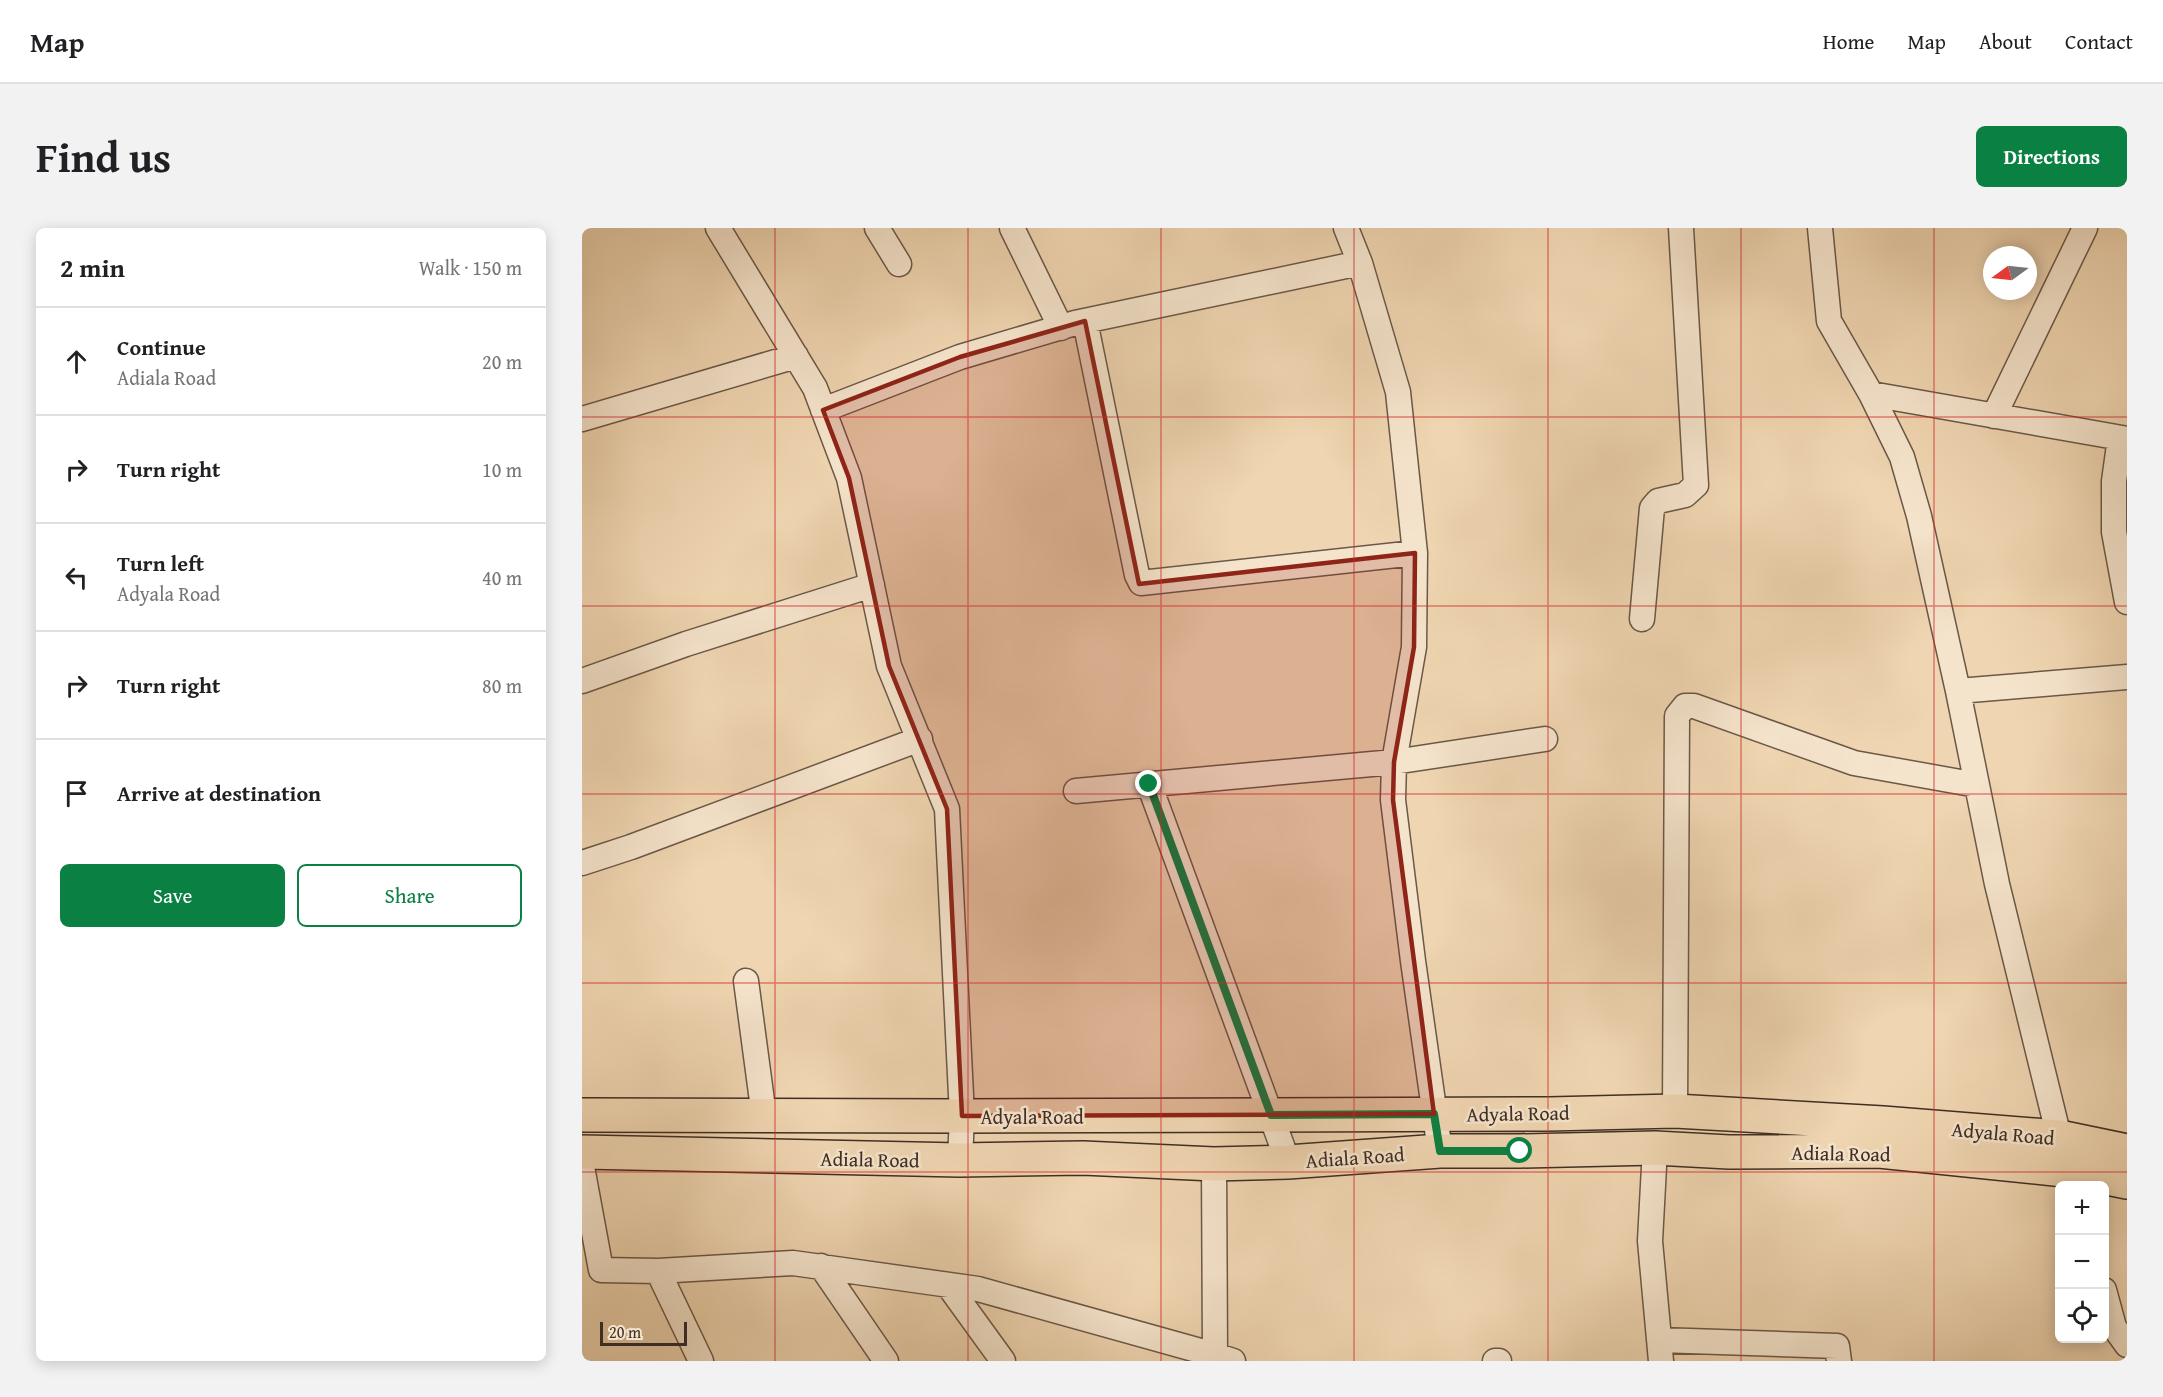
<!DOCTYPE html>
<meta charset="utf-8">
<style>
:root{--surface:#fff;--page:#f2f2f2;--text:#202124;--muted:#757577;--line:#e0e0e0;--accent:#0b8043}
body{margin:0;font-family:"Gentium Book Plus",serif;background:var(--page);color:var(--text)}
.controls{position:absolute;right:18px;bottom:18px;display:grid;overflow:hidden;border-radius:9px;box-shadow:0 3px 15px #0003}
.controls button{width:54px;height:54px;display:grid;place-items:center;padding:0;border:0;border-bottom:2px solid var(--line);background:var(--surface);color:var(--text);font:30px sans-serif}
.compass{position:absolute;left:1401px;top:18px;width:54px;height:54px;border-radius:50%;background:var(--surface);box-shadow:0 3px 15px #0003;rotate:255deg}
.scale{position:absolute;left:18px;bottom:15px;width:87px;box-sizing:border-box;padding-left:6px;border:3px solid #3f2e24;border-top:0;font-size:16px;line-height:21px;white-space:nowrap;color:#3f2e24;-webkit-text-stroke:4px #f5e4cc;paint-order:stroke}
.stop{position:absolute;width:18px;height:18px;margin:-14px;border:4px solid #0b8043;border-radius:50%;background:#fff}
.stop.end{background:#0b8043;border-color:#fff;box-shadow:0 2px 6px #0008}
.list{margin:0;padding:0;list-style:none}
h2{display:flex;justify-content:space-between;align-items:center;height:78px;margin:0;padding:0 24px;font-size:26px}
h2 small{font-size:20px;font-weight:400;color:var(--muted)}
.list li{display:grid;grid-template-columns:39px 1fr auto;gap:18px;align-items:center;box-sizing:border-box;height:108px;padding:0 24px;border-top:2px solid var(--line)}
.list b{display:block;font-size:22px;white-space:nowrap}
.list p{margin:0;font-size:20px;white-space:nowrap;color:var(--muted)}
.list em{font-size:20px;font-style:normal;color:var(--muted)}
.actions{display:flex;gap:12px;padding:18px 24px}
.actions a{flex:1;padding:14px 0;border:2px solid var(--accent);border-radius:9px;text-align:center;font-size:21px;color:var(--accent)}
.actions .main{background:var(--accent);color:#fff}
.icon{flex:none;width:33px;height:33px;fill:none;stroke:currentColor;stroke-width:2;stroke-linecap:round;stroke-linejoin:round}
.map{position:relative;flex:none;width:1545px;height:1133px;overflow:hidden;border-radius:9px}
header{display:flex;align-items:center;gap:36px;box-sizing:border-box;height:84px;padding:0 30px;background:var(--surface);border-bottom:2px solid var(--line)}
header strong{font-size:28px}
nav{display:flex;gap:33px;margin-inline-start:auto;font-size:21px}
.intro{display:flex;align-items:center;justify-content:space-between;box-sizing:border-box;height:144px;padding:0 36px}
h1{margin:0;font-size:42px}
.button{padding:15px 27px;border-radius:9px;background:var(--accent);color:#fff;font-size:21px;font-weight:700}
main{display:flex;gap:36px;padding:0 36px}
aside{flex:1;background:var(--surface);border-radius:9px;box-shadow:0 3px 15px #0003}
.map>svg:first-child{display:block}
.lines{fill:none;stroke-linecap:round;stroke-linejoin:round}
.street-casing{stroke:#6b5847;stroke-width:27}
.primary-casing{stroke:#3f2e24;stroke-width:36}
.street{stroke:#f5e4cc;stroke-width:24}
.primary{stroke:#efd5b1;stroke-width:33}
.route{stroke:#0b8043;stroke-width:8}
.marked{fill:#8f2418;fill-opacity:0.2;stroke:#8f2418;stroke-width:4.5;stroke-linejoin:round}
.grid{fill:none;stroke:#d62828;stroke-width:1.5;stroke-opacity:0.55}
.labels{text-anchor:middle;dominant-baseline:central;stroke-width:5;stroke-linejoin:round;paint-order:stroke}
.street-label{font-size:20px;fill:#3f2e24;stroke:#f5e4cc}
</style>
<header>
<strong>Map</strong>
<nav><a>Home</a><a>Map</a><a>About</a><a>Contact</a></nav>
</header>
<div class="intro"><h1>Find us</h1><a class="button">Directions</a></div>
<main>
<aside>
<h2>2 min<small>Walk · 150 m</small></h2>
<ul class="list">
<li><svg class="icon" aria-label="ahead" viewBox="0 0 24 24"><path d="M12 20V5M6 11l6-6 6 6"/></svg><div><b>Continue</b><p>Adiala Road</p></div><em>20 m</em></li>
<li><svg class="icon" aria-label="right" viewBox="0 0 24 24"><path d="M7 20v-9h11M14 6l5 5-5 5"/></svg><div><b>Turn right</b></div><em>10 m</em></li>
<li><svg class="icon" aria-label="left" viewBox="0 0 24 24"><path d="M17 20v-9H6M10 6l-5 5 5 5"/></svg><div><b>Turn left</b><p>Adyala Road</p></div><em>40 m</em></li>
<li><svg class="icon" aria-label="right" viewBox="0 0 24 24"><path d="M7 20v-9h11M14 6l5 5-5 5"/></svg><div><b>Turn right</b></div><em>80 m</em></li>
<li><svg class="icon" aria-label="arrive" viewBox="0 0 24 24"><path d="M6 21V4h12l-3 4 3 4H6"/></svg><div><b>Arrive at destination</b></div></li>
</ul>
<div class="actions"><a class="main">Save</a><a>Share</a></div>
</aside>
<div class="map">
<svg width="1545" height="1133" viewBox="0 0 1545 1133">
<rect width="100%" height="100%" fill="#efd5b1"/>
<filter id="stains"><feTurbulence type="fractalNoise" baseFrequency=".00333" numOctaves="4"/><feColorMatrix values="0 0 0 0 .2 0 0 0 0 .09 0 0 0 0 .02 0 0 0 .5 -.17"/></filter>
<radialGradient id="worn" r=".72"><stop offset=".6" stop-color="#630" stop-opacity="0"/><stop offset="1" stop-color="#630" stop-opacity=".3"/></radialGradient>
<g class="lines">
<g class="street-casing">
<path id="street" d="M136 0 233 160 267 250 307 438 365 581 380 888 378 932
M295 0 317 36
M430 0 479 100
M764 0 778 35 816 164 833 325 832 419 812 534 811 572 831 733 858 923
M1238 0 1247 93 1289 166 1320 229 1337 288 1376 463 1415 656 1477 909 1483 923
M503 93 555 347 559 355 833 325
M1289 166 1545 211
M241 182 378 129 493 95 778 35
M1412 188 1503 0
M0 191 214 128
M1538 210 1532 253V304L1545 374
M1060 391 1070 280 1076 273 1103 267 1114 257 1099 0
M0 453 104 416 290 357
M1376 463 1545 449
M567 556 706 934
M494 563 812 534 963 511
M0 635 49 619 338 511
M164 753 182 888
M1093 883 1095 488 1103 478H1112L1272 535 1395 557
M1073 920 1068 1013 1079 1133
M632 936 633 1127 651 1133
M0 939 19 1042 76 1043 119 1133
M239 1038 304 1133
M76 1043 211 1035 396 1061 633 1127
M366 1057 421 1133
M1522 1062 1532 1099 1545 1117
M1077 1112 1255 1118 1257 1133
M913 1133H917"/>
</g>
<g class="primary-casing">
<path id="primary" d="M0 887 380 888 967 886 1093 883 1301 895 1477 909 1545 923
M0 924 378 932 501 930 632 936 706 934 858 923H938L1073 920 1147 924 1297 923 1491 943 1545 954"/>
</g>
<use href="#street" class="street"/>
<use href="#primary" class="primary"/>
</g>
<g class="lines">
<path class="route" d="M567 556 689 887 852 886 858 923H938"/>
</g>
<path class="marked" d="M503 93 557 356 833 325 832 419 812 534 811 572 852 886 380 888 365 581 307 438 267 250 241 182 378 129Z"/>
<path class="grid" d="M193 0V1133M386 0V1133M579 0V1133M772 0V1133M966 0V1133M1159 0V1133M1352 0V1133M0 189H1545M0 378H1545M0 566H1545M0 755H1545M0 944H1545"/>
<g class="labels">
<g class="street-label">
<text transform="translate(936 885) rotate(-1)">Adyala Road</text>
<text x="450" y="888">Adyala Road</text>
<text transform="translate(1421 905) rotate(5)">Adyala Road</text>
<text transform="translate(1259 925) rotate(1)">Adiala Road</text>
<text transform="translate(773 929) rotate(-4)">Adiala Road</text>
<text transform="translate(288 931) rotate(1)">Adiala Road</text>
</g>
</g>
<rect width="100%" height="100%" filter="url(#stains)"/>
<rect width="100%" height="100%" fill="url(#worn)"/>
</svg>
<div class="controls">
<button>+</button>
<button>−</button>
<button><svg class="icon" aria-label="locate" viewBox="0 0 24 24"><circle cx="12" cy="12" r="6"/><path d="M12 2v4M12 18v4M2 12h4M18 12h4"/></svg></button>
</div>
<svg class="compass" viewBox="-18 -18 36 36"><path d="M0-13l5 13h-10z" fill="#e53935"/><path d="M0 13l5-13h-10z" fill="#757577"/></svg>
<div class="scale">20 m</div>
<div class="stop" style="left:938px;top:923px"></div>
<div class="stop end" style="left:567px;top:556px"></div>
</div>
</main>
